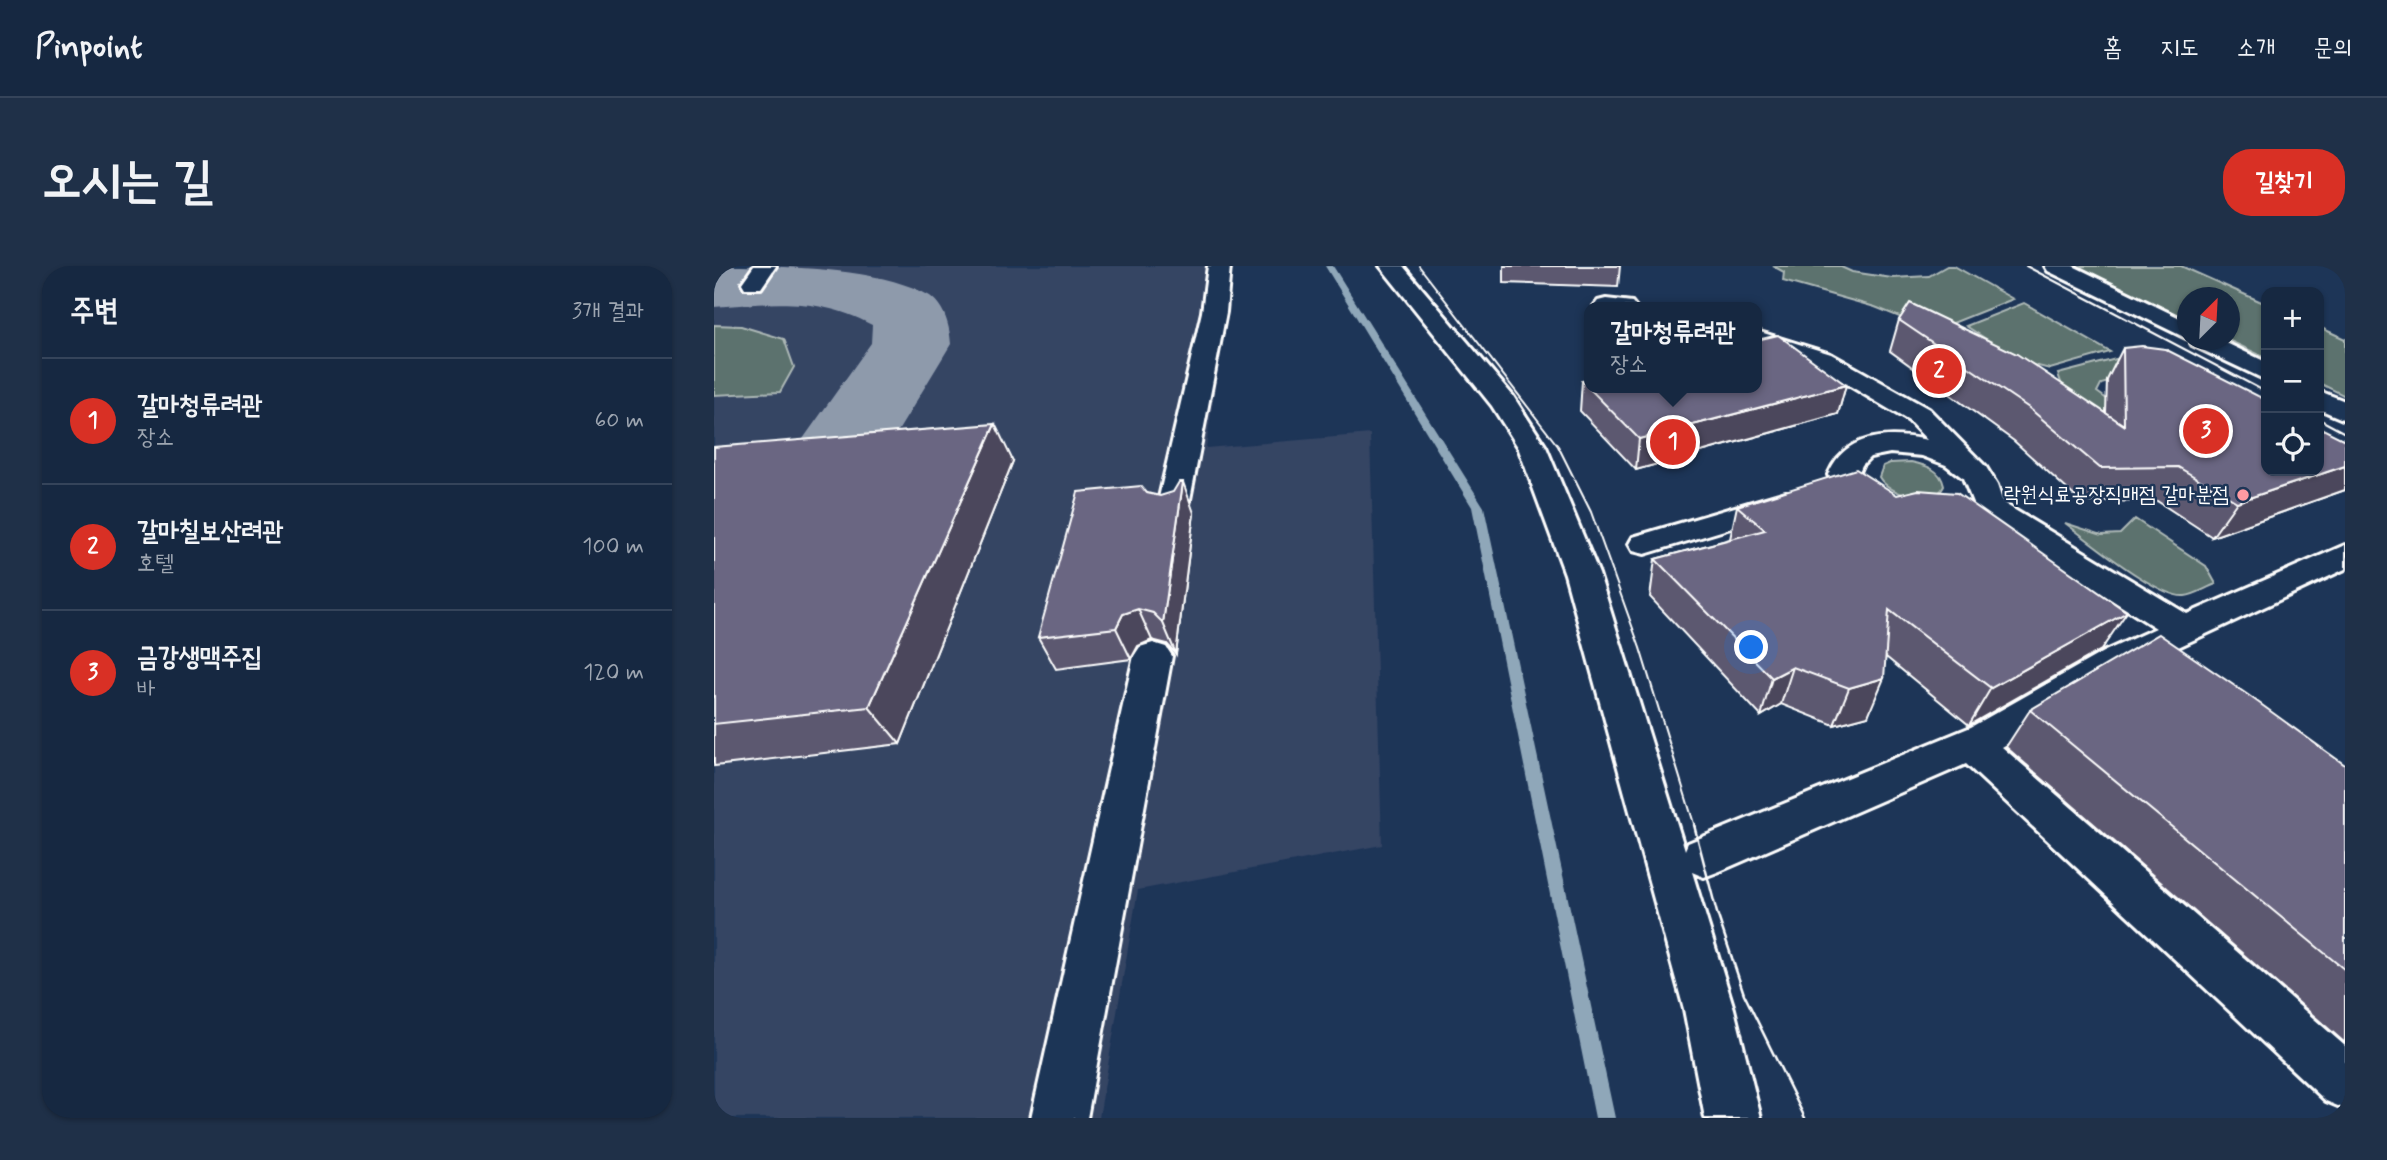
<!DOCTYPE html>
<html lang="ko">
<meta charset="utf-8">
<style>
:root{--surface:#162841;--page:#1f3048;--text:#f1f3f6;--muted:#9ea6b1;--line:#35445a;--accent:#d93025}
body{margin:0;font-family:Mynerve,"Poor Story",sans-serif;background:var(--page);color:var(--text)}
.controls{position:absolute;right:21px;top:21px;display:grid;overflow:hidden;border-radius:14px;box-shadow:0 2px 5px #0004}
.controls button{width:63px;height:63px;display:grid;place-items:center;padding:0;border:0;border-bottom:2px solid var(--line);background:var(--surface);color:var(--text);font:35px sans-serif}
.compass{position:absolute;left:1463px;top:21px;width:63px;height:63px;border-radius:50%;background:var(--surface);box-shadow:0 2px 5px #0004;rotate:24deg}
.you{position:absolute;left:1038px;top:382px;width:24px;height:24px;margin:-18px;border:5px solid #fff;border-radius:50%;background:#1a73e8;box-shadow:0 0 0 10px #1a73e833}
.badge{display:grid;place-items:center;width:46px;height:46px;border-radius:50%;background:var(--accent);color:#fff;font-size:23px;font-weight:700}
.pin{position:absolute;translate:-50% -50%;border:4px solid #fff;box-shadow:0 2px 7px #0006}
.popup{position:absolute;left:870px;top:36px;width:178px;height:91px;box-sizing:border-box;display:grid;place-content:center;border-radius:14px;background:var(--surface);filter:drop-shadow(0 2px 5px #0005);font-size:23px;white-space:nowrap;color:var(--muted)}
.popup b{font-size:26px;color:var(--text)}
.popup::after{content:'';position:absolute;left:50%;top:100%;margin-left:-14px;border:14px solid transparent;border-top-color:var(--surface)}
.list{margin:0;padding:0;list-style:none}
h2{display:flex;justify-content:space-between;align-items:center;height:91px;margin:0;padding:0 28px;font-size:30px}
h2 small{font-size:23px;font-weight:400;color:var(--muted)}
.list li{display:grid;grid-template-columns:46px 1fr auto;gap:21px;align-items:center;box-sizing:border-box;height:126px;padding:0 28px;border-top:2px solid var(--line)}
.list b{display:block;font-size:26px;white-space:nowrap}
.list p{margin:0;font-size:23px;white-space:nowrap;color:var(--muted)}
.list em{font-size:23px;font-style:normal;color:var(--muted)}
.icon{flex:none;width:38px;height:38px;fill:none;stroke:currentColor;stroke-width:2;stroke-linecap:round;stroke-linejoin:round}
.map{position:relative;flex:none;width:1631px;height:852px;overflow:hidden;border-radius:28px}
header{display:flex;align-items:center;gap:42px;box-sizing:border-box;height:98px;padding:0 35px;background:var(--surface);border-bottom:2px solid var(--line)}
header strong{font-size:33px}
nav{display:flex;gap:38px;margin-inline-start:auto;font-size:24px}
.intro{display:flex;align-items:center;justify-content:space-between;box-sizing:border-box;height:168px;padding:0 42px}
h1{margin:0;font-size:49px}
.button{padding:18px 32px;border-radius:28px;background:var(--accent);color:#fff;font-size:24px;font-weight:700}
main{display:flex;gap:42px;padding:0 42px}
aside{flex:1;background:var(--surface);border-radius:28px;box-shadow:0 2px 5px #0004}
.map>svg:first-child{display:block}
.built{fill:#344464}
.green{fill:#5b726e;stroke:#adb8b6;stroke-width:2}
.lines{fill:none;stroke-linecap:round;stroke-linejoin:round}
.stream{fill:#8fa7b9;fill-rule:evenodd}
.taxiway{fill:#8e9aab;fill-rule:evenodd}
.minor-casing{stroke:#fff;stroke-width:6}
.minor{fill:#1d3557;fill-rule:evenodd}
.tram-far1{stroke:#fff;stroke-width:2}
.tram{stroke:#fff;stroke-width:2.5}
.wall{fill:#5c5870;stroke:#fff;stroke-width:2}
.shaded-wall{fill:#4b475b;stroke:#fff;stroke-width:2}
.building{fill:#6b6682;stroke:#fff;stroke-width:2}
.poi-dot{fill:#ff9aa2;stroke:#1d3557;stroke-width:2.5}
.labels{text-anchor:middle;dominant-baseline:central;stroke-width:5;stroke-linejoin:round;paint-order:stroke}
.far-poi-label{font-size:21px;fill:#fff;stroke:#1d3557;text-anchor:end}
</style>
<header>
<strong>Pinpoint</strong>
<nav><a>홈</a><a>지도</a><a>소개</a><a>문의</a></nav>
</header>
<div class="intro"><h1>오시는 길</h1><a class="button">길찾기</a></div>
<main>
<aside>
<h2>주변<small>3개 결과</small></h2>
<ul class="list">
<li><span class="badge">1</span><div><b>갈마청류려관</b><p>장소</p></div><em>60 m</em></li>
<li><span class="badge">2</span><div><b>갈마칠보산려관</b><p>호텔</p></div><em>100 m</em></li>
<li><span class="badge">3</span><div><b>금강생맥주집</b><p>바</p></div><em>120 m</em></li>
</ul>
</aside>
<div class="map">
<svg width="1631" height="852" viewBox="0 0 1631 852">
<rect width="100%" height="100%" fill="#1d3557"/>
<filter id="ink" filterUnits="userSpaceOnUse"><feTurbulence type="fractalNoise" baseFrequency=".0143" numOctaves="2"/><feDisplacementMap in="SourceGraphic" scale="14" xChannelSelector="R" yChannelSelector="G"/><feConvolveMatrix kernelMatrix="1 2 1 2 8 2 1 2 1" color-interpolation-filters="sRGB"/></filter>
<g filter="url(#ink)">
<path class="built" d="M0 0H519L492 182 656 168 668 579 424 624 385 852H0Z"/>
<path class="green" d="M1059 0H1125L1138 6 1178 12 1215 10 1233 0H1240L1299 33 1239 57 1219 53 1198 56 1161 41 1069 15 1070 6Z
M1362 0H1467L1552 38V92L1514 74 1516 32H1474L1473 54Z
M1310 37 1396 86 1336 103 1308 96 1252 60Z
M0 59 27 60 70 73 80 101 66 126 0 129Z
M1605 61 1631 73V130L1605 117Z
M1406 92 1413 111 1387 118 1383 126 1408 144 1377 155 1349 122 1344 108Z
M1197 196C1211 199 1227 203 1230 220 1220 242 1175 229 1165 211L1169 200 1176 197Z
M1421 253 1492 300 1502 318C1493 321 1481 329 1471 330 1445 333 1375 274 1351 257L1388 269 1406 268Z"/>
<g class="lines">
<path class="stream" d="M611 0H619L770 241 901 852H881L758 241Z"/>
<path class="taxiway" d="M0 0C61 0 166 0 216 30 231 41 236 61 237 78L144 231 110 240 76 231 62 211 157 77 158 59C103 30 59 37 0 41Z"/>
<g class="minor-casing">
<path id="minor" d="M40 0H62L47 22H31L28 17Z
M494 0H516L512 46 473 249 468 256 457 259 446 256 441 249 488 46Z
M666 0H689L799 130 832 181 885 308 971 584 974 577 1257 461 1389 386 1442 362 1264 249 1249 212 1232 199 1208 190 1176 187 1156 191 1148 199 1144 208 1151 222 1172 234 1177 241 1172 248C1156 252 1135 244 1124 230 1119 224 1119 216 1114 209 1131 167 1174 166 1213 174L1195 155 1099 98 1043 80V65L1117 88 1215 143 1272 201 1283 219 1289 237 1473 348 1631 279V303L1415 404 1288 481 1631 780V843L1612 835 1252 498 1006 605 990 611 978 606 1020 743 1047 852H991L970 743 851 308 804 181 778 140Z
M1331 0H1359L1474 56V73L1334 5Z
M892 33 918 36 922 41 880 40 884 35Z
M1475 74H1506L1552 96V114L1478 79Z
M1605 125 1631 135V154L1605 143Z
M1072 226 1083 228 1088 235 1083 242 931 288 919 285 915 278 919 271Z
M439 377 452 381 458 390 373 852H317L420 390 426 381Z"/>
</g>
<use href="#minor" class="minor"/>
<path class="tram-far1" d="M705 0 844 180 877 246 926 382 981 561
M1312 0 1552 126
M1605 153 1631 167"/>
<path class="tram" d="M980 559 1003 647 1030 728 1091 852"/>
</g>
<path class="wall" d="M790 0H906L904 21 790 17Z
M1185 54 1392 147 1393 114 1409 82 1631 174V224L1498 271 1443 235 1367 236 1300 175 1176 85Z
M868 115 1132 119 1124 148 922 204 866 145Z
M0 181 299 195 186 478 0 500Z
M433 227 480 247 462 388 453 378 438 374 424 380 417 393 342 403 324 371Z
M1023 240 1387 384 1255 459 1172 391 1154 450 1120 459 1067 438 1047 450 936 331 941 293 1016 273Z
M1316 444 1631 499V777L1292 481Z"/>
<path class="shaded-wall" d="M1132 119 1124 148 922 204 925 173Z
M281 158 299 195 186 478 155 441Z
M1631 200V224L1498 271 1523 236Z
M469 216 480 247 462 388 449 357Z
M424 343 438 374 424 380 417 393 402 362 409 348Z
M1413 346 1387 384 1255 459 1277 422Z
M1079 401 1067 438 1047 450 1058 412Z
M1170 412 1154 450 1120 459 1135 422Z"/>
<path class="building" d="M1196 37 1303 88 1410 159 1409 82 1428 80 1451 83 1552 134V205H1605V161L1631 174V200L1523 236 1464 201 1386 202 1315 142 1185 54Z
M1064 69 1132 119 925 173 868 115 875 114V122H1043V74Z
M281 158 155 441 0 458V181Z
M1142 203 1183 229 1204 224 1243 227 1413 346 1277 422 1175 344 1170 412 1135 422 1079 401 1058 412 941 293 1051 264 1023 240Z
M465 216H469L449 357 439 347 424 343 409 348 402 362 324 371 364 226 427 220 433 227 446 230 459 226Z
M1445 368 1534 429 1631 499V704L1316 444Z"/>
</g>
<circle class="poi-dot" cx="1529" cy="229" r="7"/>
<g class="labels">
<g class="far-poi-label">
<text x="1515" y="229">락원식료공장직매점 갈마분점</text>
</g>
</g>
</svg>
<div class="controls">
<button>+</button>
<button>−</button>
<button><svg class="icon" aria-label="locate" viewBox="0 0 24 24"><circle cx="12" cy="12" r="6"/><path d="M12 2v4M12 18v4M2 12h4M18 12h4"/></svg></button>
</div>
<svg class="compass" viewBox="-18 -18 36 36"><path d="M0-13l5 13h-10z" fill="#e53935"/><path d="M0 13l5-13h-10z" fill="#9ea6b1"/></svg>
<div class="you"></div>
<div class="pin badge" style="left:959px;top:176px">1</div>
<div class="popup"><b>갈마청류려관</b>장소</div>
<div class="pin badge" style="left:1225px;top:105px">2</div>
<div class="pin badge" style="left:1492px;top:165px">3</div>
</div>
</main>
